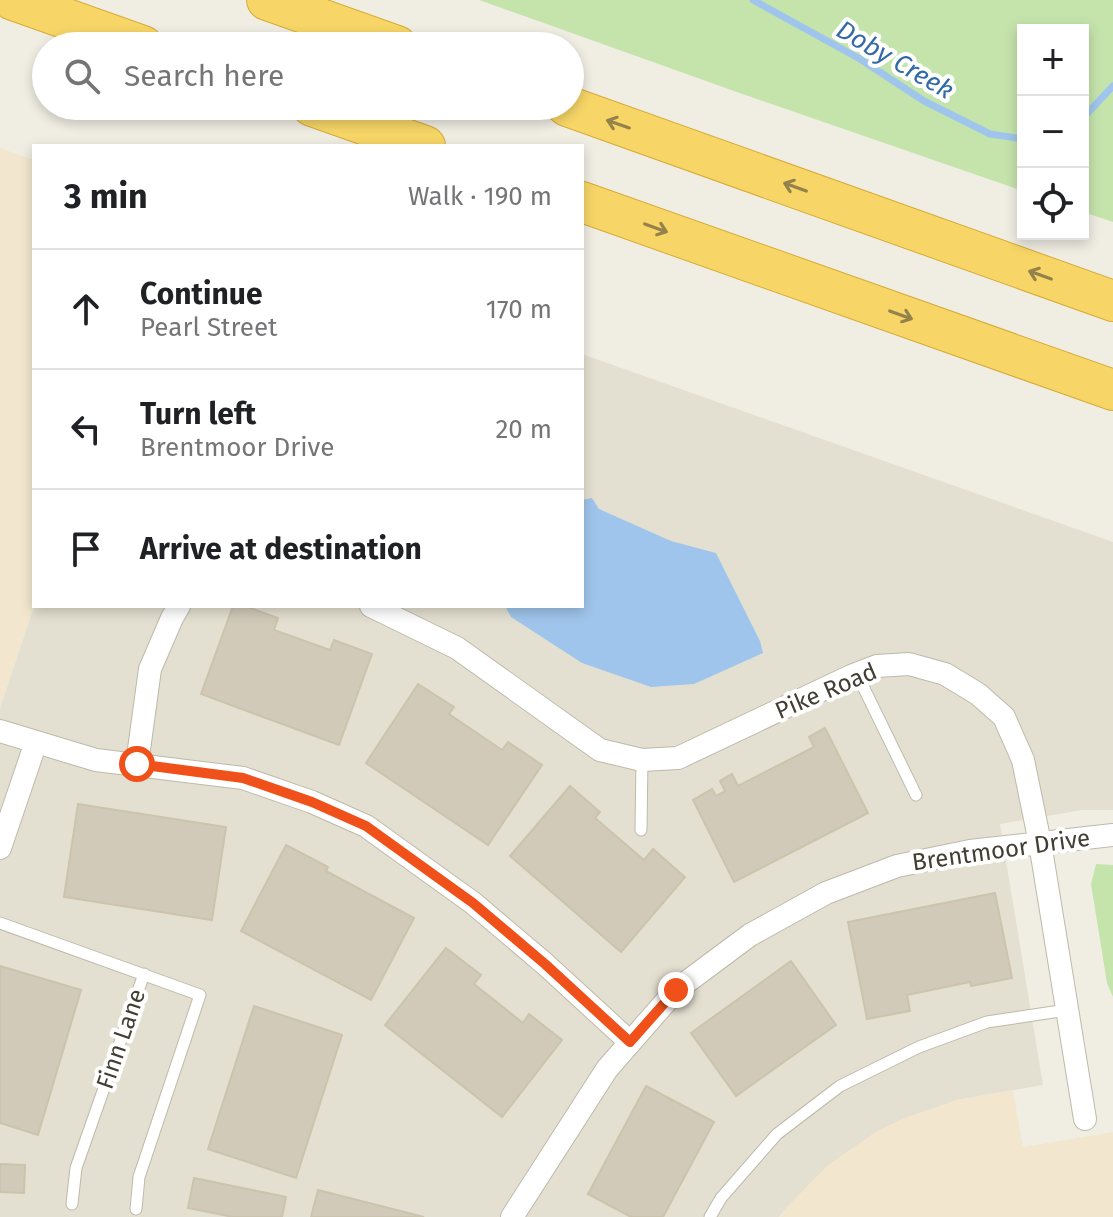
<!DOCTYPE html>
<meta charset="utf-8">
<style>
:root{--surface:#fff;--page:#f6f6f6;--text:#202124;--muted:#757577;--line:#e0e0e0}
body{margin:0;font-family:"Fira Sans",sans-serif;background:var(--page);color:var(--text)}
.controls{position:absolute;right:24px;top:24px;display:grid;overflow:hidden;border-radius:0px;box-shadow:0 4px 12px #0003}
.controls button{width:72px;height:72px;display:grid;place-items:center;padding:0;border:0;border-bottom:2px solid var(--line);background:var(--surface);color:var(--text);font:40px sans-serif}
.stop{position:absolute;width:24px;height:24px;margin:-18px;border:6px solid #f0501a;border-radius:50%;background:#fff}
.stop.end{background:#f0501a;border-color:#fff;box-shadow:0 2px 8px #0008}
.list{margin:0;padding:0;list-style:none}
h2{display:flex;justify-content:space-between;align-items:center;height:104px;margin:0;padding:0 32px;font-size:34px}
h2 small{font-size:26px;font-weight:400;color:var(--muted)}
.list li{display:grid;grid-template-columns:52px 1fr auto;gap:24px;align-items:center;box-sizing:border-box;height:120px;padding:0 32px;border-top:2px solid var(--line)}
.list b{display:block;font-size:30px;white-space:nowrap}
.list p{margin:0;font-size:26px;white-space:nowrap;color:var(--muted)}
.list em{font-size:26px;font-style:normal;color:var(--muted)}
.icon{flex:none;width:44px;height:44px;fill:none;stroke:currentColor;stroke-width:2;stroke-linecap:round;stroke-linejoin:round}
.map{position:relative;flex:none;width:1113px;height:1217px;overflow:hidden}
.search{position:absolute;background:var(--surface);box-shadow:0 4px 12px #0003;left:32px;top:32px;width:552px;height:88px;display:flex;align-items:center;gap:20px;box-sizing:border-box;padding:0 28px;border-radius:44px;color:var(--muted);font-size:30px}
.panel{position:absolute;background:var(--surface);box-shadow:0 4px 12px #0003;left:32px;top:144px;width:552px;height:464px;border-radius:0px}
.map>svg:first-child{display:block}
.residential{fill:#e4e0d1}
.commercial{fill:#f2e7ce}
.green{fill:#c5e4ac}
.water{fill:#a0c5ec}
.lines{fill:none;stroke-linecap:round;stroke-linejoin:round}
.stream{stroke:#a0c5ec;stroke-width:7}
.building{fill:#d1cab9;stroke:#ccc3ac;stroke-width:2}
.lane-casing{stroke:#beb9a9;stroke-width:13}
.street-casing{stroke:#beb9a9;stroke-width:24}
.highway-casing{stroke:#d6ab37;stroke-width:42}
.lane{stroke:#fff;stroke-width:11}
.street{stroke:#fff;stroke-width:22}
.highway{stroke:#f7d667;stroke-width:40}
.oneway{stroke:#93824a}
.route{stroke:#f0501a;stroke-width:10}
.labels{text-anchor:middle;dominant-baseline:central;stroke-width:8;stroke-linejoin:round;paint-order:stroke}
.street-label{font-size:24px;fill:#423e33;stroke:#fff}
.water-label{font-size:26px;font-style:italic;fill:#326aa8;stroke:#fff}
</style>
<div class="map">
<svg width="1113" height="1217" viewBox="0 0 1113 1217">
<rect width="100%" height="100%" fill="#f0eee3"/>
<path class="residential" d="M582 354 1113 542V810H1083L1000 824 1043 1085 957 1100 787 1207 779 1217H0V708L34 606H582Z"/>
<path class="commercial" d="M0 148 34 160V606L0 708Z
M1013 1090 1023 1147 1113 1132V1217H779L787 1207 828 1165 876 1132 902 1119 957 1100Z"/>
<path class="green" d="M479 0H1113V222L1083 212V30H1023V191L734 91Z
M1096 864 1113 865V997L1107 983 1091 884Z"/>
<path class="water" d="M592 498 599 509 671 541 716 553 760 641 763 653 694 684 651 687 582 663 511 617 505 606H582V500Z"/>
<g class="lines">
<path class="stream" d="M753 0 860 59 924 101 990 134 1023 139
M1083 118 1113 86"/>
</g>
<path class="building" d="M233 606H245L278 618 274 630 330 650 334 640 372 654 339 745 201 694Z
M418 684 454 707 449 714 502 750 508 742 542 765 488 845 366 763Z
M825 728 868 813 734 882 693 800 712 789 716 796 725 791 720 781 732 774 738 786 814 747 809 737Z
M570 786 600 812 595 818 644 860 653 849 685 877 621 952 510 856Z
M78 804 226 827 212 920 64 897Z
M286 845 328 867 326 871 414 918 371 1000 241 931Z
M995 893 1012 978 971 986 970 982 907 995 910 1011 867 1019 848 922Z
M446 948 481 975 474 984 523 1023 529 1014 562 1040 502 1117 385 1025Z
M791 961 836 1025 736 1096 691 1033Z
M0 966 81 990 38 1135 0 1123Z
M254 1006 342 1035 296 1178 208 1149Z
M646 1086 714 1122 663 1217H631L588 1194Z
M0 1164 25 1165 24 1193 0 1192Z
M194 1178 286 1197 282 1217H233L188 1208Z
M318 1190 424 1217H311Z"/>
<g class="lines">
<g class="lane-casing">
<path id="lane" d="M857 674 916 795
M641 830 642 760
M0 923 200 995 139 1177 136 1209
M72 1204 76 1168 144 974
M710 1217 721 1198 777 1134 840 1086 919 1047 987 1022 1067 1010"/>
</g>
<g class="street-casing">
<path id="street" d="M371 606 457 648 600 750 642 760 678 758 851 676 877 666 909 664 945 674 978 694 1004 717 1023 760 1040 843 1085 1119
M0 731 96 760 243 778 312 802 366 826 473 903 545 964 630 1042
M137 764 150 669 172 618 179 606
M0 848 36 742
M512 1217 607 1069 676 990 750 935 826 893 897 866 970 851 1113 835"/>
</g>
<g class="highway-casing">
<path id="highway" d="M13 0 143 46
M267 0 397 46
M312 106 425 146
M567 106 1113 301
M582 202 1113 390"/>
</g>
<use href="#lane" class="lane"/>
<use href="#street" class="street"/>
<use href="#highway" class="highway"/>
</g>
<defs><path id="oneway-shaft" d="M-6 0H5M1.5-3L5.5 0L1.5 3" fill="none" stroke-width="1.6" stroke-linecap="round" stroke-linejoin="round" transform="scale(2)"/></defs>
<g class="oneway">
<use href="#oneway-shaft" transform="translate(618 124) rotate(-161)"/>
<use href="#oneway-shaft" transform="translate(795 187) rotate(-160)"/>
<use href="#oneway-shaft" transform="translate(656 228) rotate(20)"/>
<use href="#oneway-shaft" transform="translate(1040 275) rotate(-160)"/>
<use href="#oneway-shaft" transform="translate(901 315) rotate(20)"/>
</g>
<g class="lines">
<path class="route" d="M137 764 243 778 312 802 366 826 473 903 545 964 630 1042 676 990"/>
</g>
<g class="labels">
<g class="street-label">
<text transform="translate(826 691) rotate(-23)">Pike Road</text>
<text transform="translate(1001 850) rotate(-8)">Brentmoor Drive</text>
<text transform="translate(121 1039) rotate(-71)">Finn Lane</text>
</g>
<g class="water-label">
<text transform="translate(895 60) rotate(30)">Doby Creek</text>
</g>
</g>
</svg>
<div class="controls">
<button>+</button>
<button>−</button>
<button><svg class="icon" aria-label="locate" viewBox="0 0 24 24"><circle cx="12" cy="12" r="6"/><path d="M12 2v4M12 18v4M2 12h4M18 12h4"/></svg></button>
</div>
<div class="stop" style="left:137px;top:764px"></div>
<div class="stop end" style="left:676px;top:990px"></div>
<div class="search"><svg class="icon" aria-label="search" viewBox="0 0 24 24"><circle cx="10" cy="10" r="6"/><path d="M15 15l6 6"/></svg>Search here</div>
<section class="panel">
<h2>3 min<small>Walk · 190 m</small></h2>
<ul class="list">
<li><svg class="icon" aria-label="ahead" viewBox="0 0 24 24"><path d="M12 20V5M6 11l6-6 6 6"/></svg><div><b>Continue</b><p>Pearl Street</p></div><em>170 m</em></li>
<li><svg class="icon" aria-label="left" viewBox="0 0 24 24"><path d="M17 20v-9H6M10 6l-5 5 5 5"/></svg><div><b>Turn left</b><p>Brentmoor Drive</p></div><em>20 m</em></li>
<li><svg class="icon" aria-label="arrive" viewBox="0 0 24 24"><path d="M6 21V4h12l-3 4 3 4H6"/></svg><div><b>Arrive at destination</b></div></li>
</ul>
</section>
</div>
